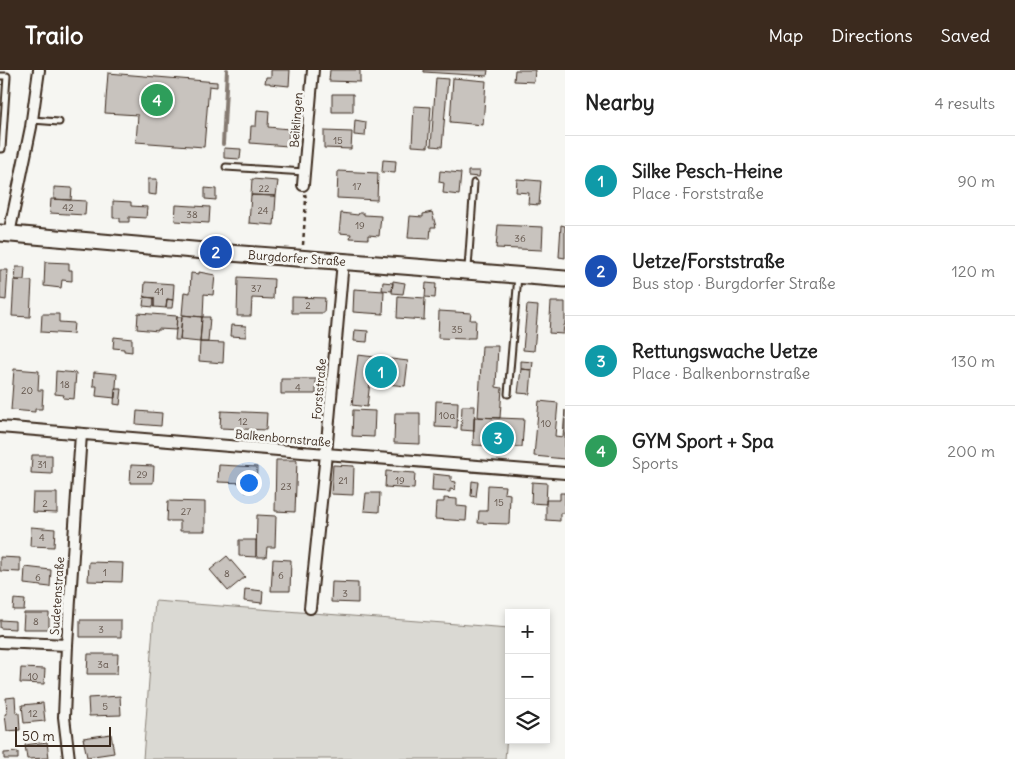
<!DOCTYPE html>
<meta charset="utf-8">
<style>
:root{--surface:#fff;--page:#f2f2f2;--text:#222;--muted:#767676;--line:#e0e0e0;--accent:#3b2a1e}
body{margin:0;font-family:Delius,sans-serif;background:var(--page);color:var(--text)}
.controls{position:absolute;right:15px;bottom:15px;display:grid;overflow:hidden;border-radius:0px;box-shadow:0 2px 8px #0003}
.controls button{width:45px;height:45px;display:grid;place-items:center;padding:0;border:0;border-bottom:1px solid var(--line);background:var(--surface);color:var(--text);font:25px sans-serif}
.scale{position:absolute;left:15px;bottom:12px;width:96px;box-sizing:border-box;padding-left:5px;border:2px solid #3b2a1e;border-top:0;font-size:14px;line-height:18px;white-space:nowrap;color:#3b2a1e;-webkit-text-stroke:4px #f6f6f2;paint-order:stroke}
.you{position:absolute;left:248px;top:412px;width:18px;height:18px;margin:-12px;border:4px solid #fff;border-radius:50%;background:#1a73e8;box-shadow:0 0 0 8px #1a73e833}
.badge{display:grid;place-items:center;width:32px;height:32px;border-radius:50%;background:var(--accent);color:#fff;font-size:16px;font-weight:700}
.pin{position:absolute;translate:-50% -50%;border:2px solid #fff;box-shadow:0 1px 5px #0006}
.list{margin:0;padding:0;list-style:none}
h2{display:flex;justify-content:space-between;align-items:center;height:65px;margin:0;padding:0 20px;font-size:21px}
h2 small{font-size:16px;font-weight:400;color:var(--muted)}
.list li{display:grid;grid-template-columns:32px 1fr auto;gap:15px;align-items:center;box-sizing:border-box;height:90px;padding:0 20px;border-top:1px solid var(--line)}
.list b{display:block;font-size:19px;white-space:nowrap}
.list p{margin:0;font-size:16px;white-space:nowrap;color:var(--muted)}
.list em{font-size:16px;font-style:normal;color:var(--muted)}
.icon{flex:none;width:28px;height:28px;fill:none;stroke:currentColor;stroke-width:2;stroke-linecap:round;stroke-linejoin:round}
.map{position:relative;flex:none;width:565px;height:689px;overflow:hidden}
header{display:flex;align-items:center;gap:30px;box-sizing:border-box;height:70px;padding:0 25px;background:var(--accent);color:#fff}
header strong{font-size:24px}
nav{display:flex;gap:28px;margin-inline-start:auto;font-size:18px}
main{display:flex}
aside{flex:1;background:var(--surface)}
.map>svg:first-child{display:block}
.green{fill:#dad9d3;stroke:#8a8278}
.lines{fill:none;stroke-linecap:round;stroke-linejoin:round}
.stream{stroke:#857a71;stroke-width:4}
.building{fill:#c8c3be;stroke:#3b2a1e}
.service-casing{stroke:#3b2a1e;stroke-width:9}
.minor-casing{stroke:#3b2a1e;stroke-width:14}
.secondary-casing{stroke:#3b2a1e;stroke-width:19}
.path{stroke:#3b2a1e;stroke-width:2.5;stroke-dasharray:4 4;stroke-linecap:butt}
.service{stroke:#f6f6f2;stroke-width:5}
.minor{stroke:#f6f6f2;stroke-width:10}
.secondary{stroke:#f6f6f2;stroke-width:15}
.labels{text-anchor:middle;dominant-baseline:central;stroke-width:5;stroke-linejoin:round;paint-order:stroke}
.number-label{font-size:10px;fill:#5e5046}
.street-label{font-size:12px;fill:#3b2a1e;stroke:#f6f6f2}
</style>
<header>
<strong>Trailo</strong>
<nav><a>Map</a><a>Directions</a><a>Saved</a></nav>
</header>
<main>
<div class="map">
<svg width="565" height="689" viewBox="0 0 565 689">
<rect width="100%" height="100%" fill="#f6f6f2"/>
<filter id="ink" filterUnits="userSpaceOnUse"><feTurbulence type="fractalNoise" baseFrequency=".02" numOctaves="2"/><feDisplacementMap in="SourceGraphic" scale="10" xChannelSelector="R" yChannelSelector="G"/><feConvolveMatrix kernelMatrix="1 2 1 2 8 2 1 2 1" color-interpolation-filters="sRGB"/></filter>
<g filter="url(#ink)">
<path class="green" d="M155 531 509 558V644L505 689H143Z"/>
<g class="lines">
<path class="stream" d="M223 74 227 0"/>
</g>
<path class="building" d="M271 0H290L289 16 270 14V13H265L266 7H271Z
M330 0H360V12L329 11Z
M424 0H488L487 6 424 2Z
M515 0H535L534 12 514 11Z
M108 3 217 12V17L209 16 204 77 136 72 138 45 105 43Z
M436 8 448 9 442 77 431 76Z
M453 8 486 11 483 55 450 52Z
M332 24H353V42H332Z
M414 36 431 37 428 77 412 76Z
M257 40 269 41 268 57 289 59 288 76 250 73 251 56H256Z
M355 50 366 52 365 66 354 65Z
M324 61 352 62 351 79 324 78Z
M224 78 241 79 240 89 224 88Z
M383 90 396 91 395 103 382 102Z
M338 101 378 103 377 130 337 128Z
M440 101 461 103 459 125 443 123 444 113 439 112Z
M468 101H480L479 107 468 106Z
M148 109H157L156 125 148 124Z
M252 109 278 111 276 126 251 125Z
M517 109 541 111 539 135 528 134 529 123 516 122Z
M54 117 72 118 71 130 54 129Z
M205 118 216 119V130L205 129Z
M251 125 276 126 274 155 249 153Z
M51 129 86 131 85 145 50 143Z
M113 131 131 132V136L147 137 146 148 129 147V152H120V148H113Z
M176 135 210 137 209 153 175 151Z
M432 142 436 157H431L430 169 408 168 410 146 423 147V144Z
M341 143 358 145 359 143H364V145L381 146 379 166 368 165V169L350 168 351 164 339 163Z
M498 155 543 157 542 180 496 178Z
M561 155 565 156V188L559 187Z
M45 192 69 193V200H72V211L62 210 61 218 44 216Z
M16 197H25L24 210H15Z
M0 200H8L6 230 0 229Z
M199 202 215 205 213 225 204 224 203 247 182 245 184 222 190 223 191 203 199 204Z
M238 207 274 209 273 229 252 228 251 246H237Z
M14 210 32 211 30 247 12 246Z
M393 211 405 213 403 224 392 223Z
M145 212 174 214 173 230 167 229 166 238 154 237V228L144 227Z
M383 212 393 213 392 221 382 220Z
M426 213 436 214 435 228 425 227Z
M354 219 384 221 383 244 353 242Z
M398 226 425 228 424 250 397 248Z
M144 227 154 228V237L143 236Z
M292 227 325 228 324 243H292Z
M167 229 173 230 172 238H166Z
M551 232H565V255H564L563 264 549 263Z
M527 235 538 236 534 281 523 280Z
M439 241 471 243 470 250H476L475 268H467V269L438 268Z
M138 243 177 246 176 260 158 259V261L137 259Z
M42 244H59V252L74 253 73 264 41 262Z
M182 245 202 247 200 272 180 270Z
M177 247H182L180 270H175Z
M202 247H210L208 272H200Z
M231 255 246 256V267L230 266Z
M355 260 368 261 367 272 354 271Z
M114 267 132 269V282L124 281V279L113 278Z
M200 272 224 273 223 293 199 291Z
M482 276H498L496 317 502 318 500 348 478 347Z
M358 285 408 291 405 316 370 312 367 337 352 335Z
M521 291 533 292 532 300 521 299Z
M14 299 39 301 38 320H43L42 339H35V342L11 340Z
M521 299 532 300 530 324 518 323Z
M56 301 76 303 74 329 63 328 64 325 55 324Z
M94 302 117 304 115 328 96 326 97 316H93Z
M281 309H316V324H281Z
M115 319H122L120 335 114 334Z
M436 331 458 332 457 358 435 357Z
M539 331 558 333 555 366 563 367 565 340V389L534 386Z
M462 336H475L474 361 461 360Z
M353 340 375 341 374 367 352 366Z
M137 341 162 343 161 356 136 354Z
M221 341 267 343 266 360 220 358Z
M395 343H420V374L394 373Z
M474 347 524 349 522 377 473 375Z
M32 385H52V404L31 403Z
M276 390H297L295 442 275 441Z
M131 395 154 396 153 413H130Z
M219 395 257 397 256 422 245 421 246 413 218 412Z
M333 395 354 396 353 425 331 424Z
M386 401 415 403 414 419 385 417Z
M433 404 451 406V411L456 412 455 420 450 419V422L432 421Z
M472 411 478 412 476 427 471 426Z
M532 412 547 413 546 434 531 433Z
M488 415 505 416 504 423 510 424 509 454 478 453 479 441H487Z
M33 423H57V443L32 442Z
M366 423H380L379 442 364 441Z
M560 423H565V443H560V451L546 450V430H560Z
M444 428 457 429V436L467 437 466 451 435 449 436 432H444Z
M168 431 205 432V461H180V451H167Z
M257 445 276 446 275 477H267L266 487H256Z
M31 457 55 459 54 477 30 476Z
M239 470H256V487L239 486Z
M227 486 245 507 228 521 210 500Z
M0 487 20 488V502L0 501Z
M273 489 291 490 290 521H271Z
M89 492 123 493 122 512 88 511Z
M25 497 51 500 50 517 24 514Z
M332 512 358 513V533L331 532Z
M245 519 263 521 262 533 244 531Z
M14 529 25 530 24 540H13Z
M24 543H49V559H23Z
M0 550 15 551V559L0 558Z
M80 550H121V567H80Z
M88 584H118L117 604H87Z
M21 598 45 599 44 614 20 613Z
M120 626 121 645 89 646 88 628Z
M15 627 16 643H19L20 660 7 661 5 644H7L6 628Z
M43 633 45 651 24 653 22 635Z
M111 664 114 683 87 687 83 668Z
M47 672 49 688 27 689 25 675Z
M18 682V689H4V683Z"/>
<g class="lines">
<g class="service-casing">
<path id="service" d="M0 6H7L2 79H0
M32 50 59 52
M226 97 305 102
M468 198 474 113
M508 324 518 206"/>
</g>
<g class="minor-casing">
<path id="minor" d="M303 115 313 0
M9 164 31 57 39 0
M0 357 326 384 565 403
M310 538 326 384 343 191
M0 572 67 575
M69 689 64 647 67 575 81 364"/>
</g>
<g class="secondary-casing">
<path id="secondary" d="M0 163 216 182 377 194 565 209"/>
</g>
<path class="path" d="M303 175 306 129 305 124"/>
<use href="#service" class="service"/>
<use href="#minor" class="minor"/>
<use href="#secondary" class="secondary"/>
</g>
</g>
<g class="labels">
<g class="number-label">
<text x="338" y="70">15</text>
<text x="357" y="116">17</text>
<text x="264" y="118">22</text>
<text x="68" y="137">42</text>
<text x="263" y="140">24</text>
<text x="192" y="144">38</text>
<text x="360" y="155">19</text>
<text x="520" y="168">36</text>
<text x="256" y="218">37</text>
<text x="159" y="221">41</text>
<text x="308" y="235">2</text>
<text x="457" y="259">35</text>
<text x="65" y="314">18</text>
<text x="298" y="317">4</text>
<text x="27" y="320">20</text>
<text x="447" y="345">10a</text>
<text x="243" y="351">12</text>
<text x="546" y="353">10</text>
<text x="42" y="394">31</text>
<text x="142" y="404">29</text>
<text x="343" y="410">21</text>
<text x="400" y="410">19</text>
<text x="286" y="416">23</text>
<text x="499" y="432">15</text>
<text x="45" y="433">2</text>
<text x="186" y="441">27</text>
<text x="42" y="467">4</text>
<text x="105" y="502">1</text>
<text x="227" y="503">8</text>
<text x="281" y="505">6</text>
<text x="38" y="507">6</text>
<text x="345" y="523">3</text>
<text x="36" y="551">8</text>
<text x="101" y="559">3</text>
<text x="103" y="594">3a</text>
<text x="33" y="606">10</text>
<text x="105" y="636">5</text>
<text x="33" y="643">12</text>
</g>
<g class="street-label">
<text transform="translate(296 50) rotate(-86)">Beiklingen</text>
<text transform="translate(297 188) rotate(4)">Burgdorfer Straße</text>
<text transform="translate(319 319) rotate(-85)">Forststraße</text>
<text transform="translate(283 368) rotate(5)">Balkenbornstraße</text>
<text transform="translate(57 526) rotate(-86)">Sudetenstraße</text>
</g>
</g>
</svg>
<div class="controls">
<button>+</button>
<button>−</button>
<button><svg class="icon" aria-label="layers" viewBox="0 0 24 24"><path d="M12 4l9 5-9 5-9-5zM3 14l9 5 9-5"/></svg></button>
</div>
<div class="scale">50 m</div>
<div class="you"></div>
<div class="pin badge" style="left:381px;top:302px;background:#0f9aa8">1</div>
<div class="pin badge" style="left:216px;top:182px;background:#1a4fb4">2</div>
<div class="pin badge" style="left:498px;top:368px;background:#0f9aa8">3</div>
<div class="pin badge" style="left:157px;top:30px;background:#2e9e5b">4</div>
</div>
<aside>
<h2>Nearby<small>4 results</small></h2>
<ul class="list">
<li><span class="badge" style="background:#0f9aa8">1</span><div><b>Silke Pesch-Heine</b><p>Place · Forststraße</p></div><em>90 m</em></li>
<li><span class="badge" style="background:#1a4fb4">2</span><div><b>Uetze/Forststraße</b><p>Bus stop · Burgdorfer Straße</p></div><em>120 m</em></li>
<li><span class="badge" style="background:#0f9aa8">3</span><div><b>Rettungswache Uetze</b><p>Place · Balkenbornstraße</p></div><em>130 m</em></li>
<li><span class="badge" style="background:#2e9e5b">4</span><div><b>GYM Sport + Spa</b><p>Sports</p></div><em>200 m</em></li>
</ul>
</aside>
</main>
